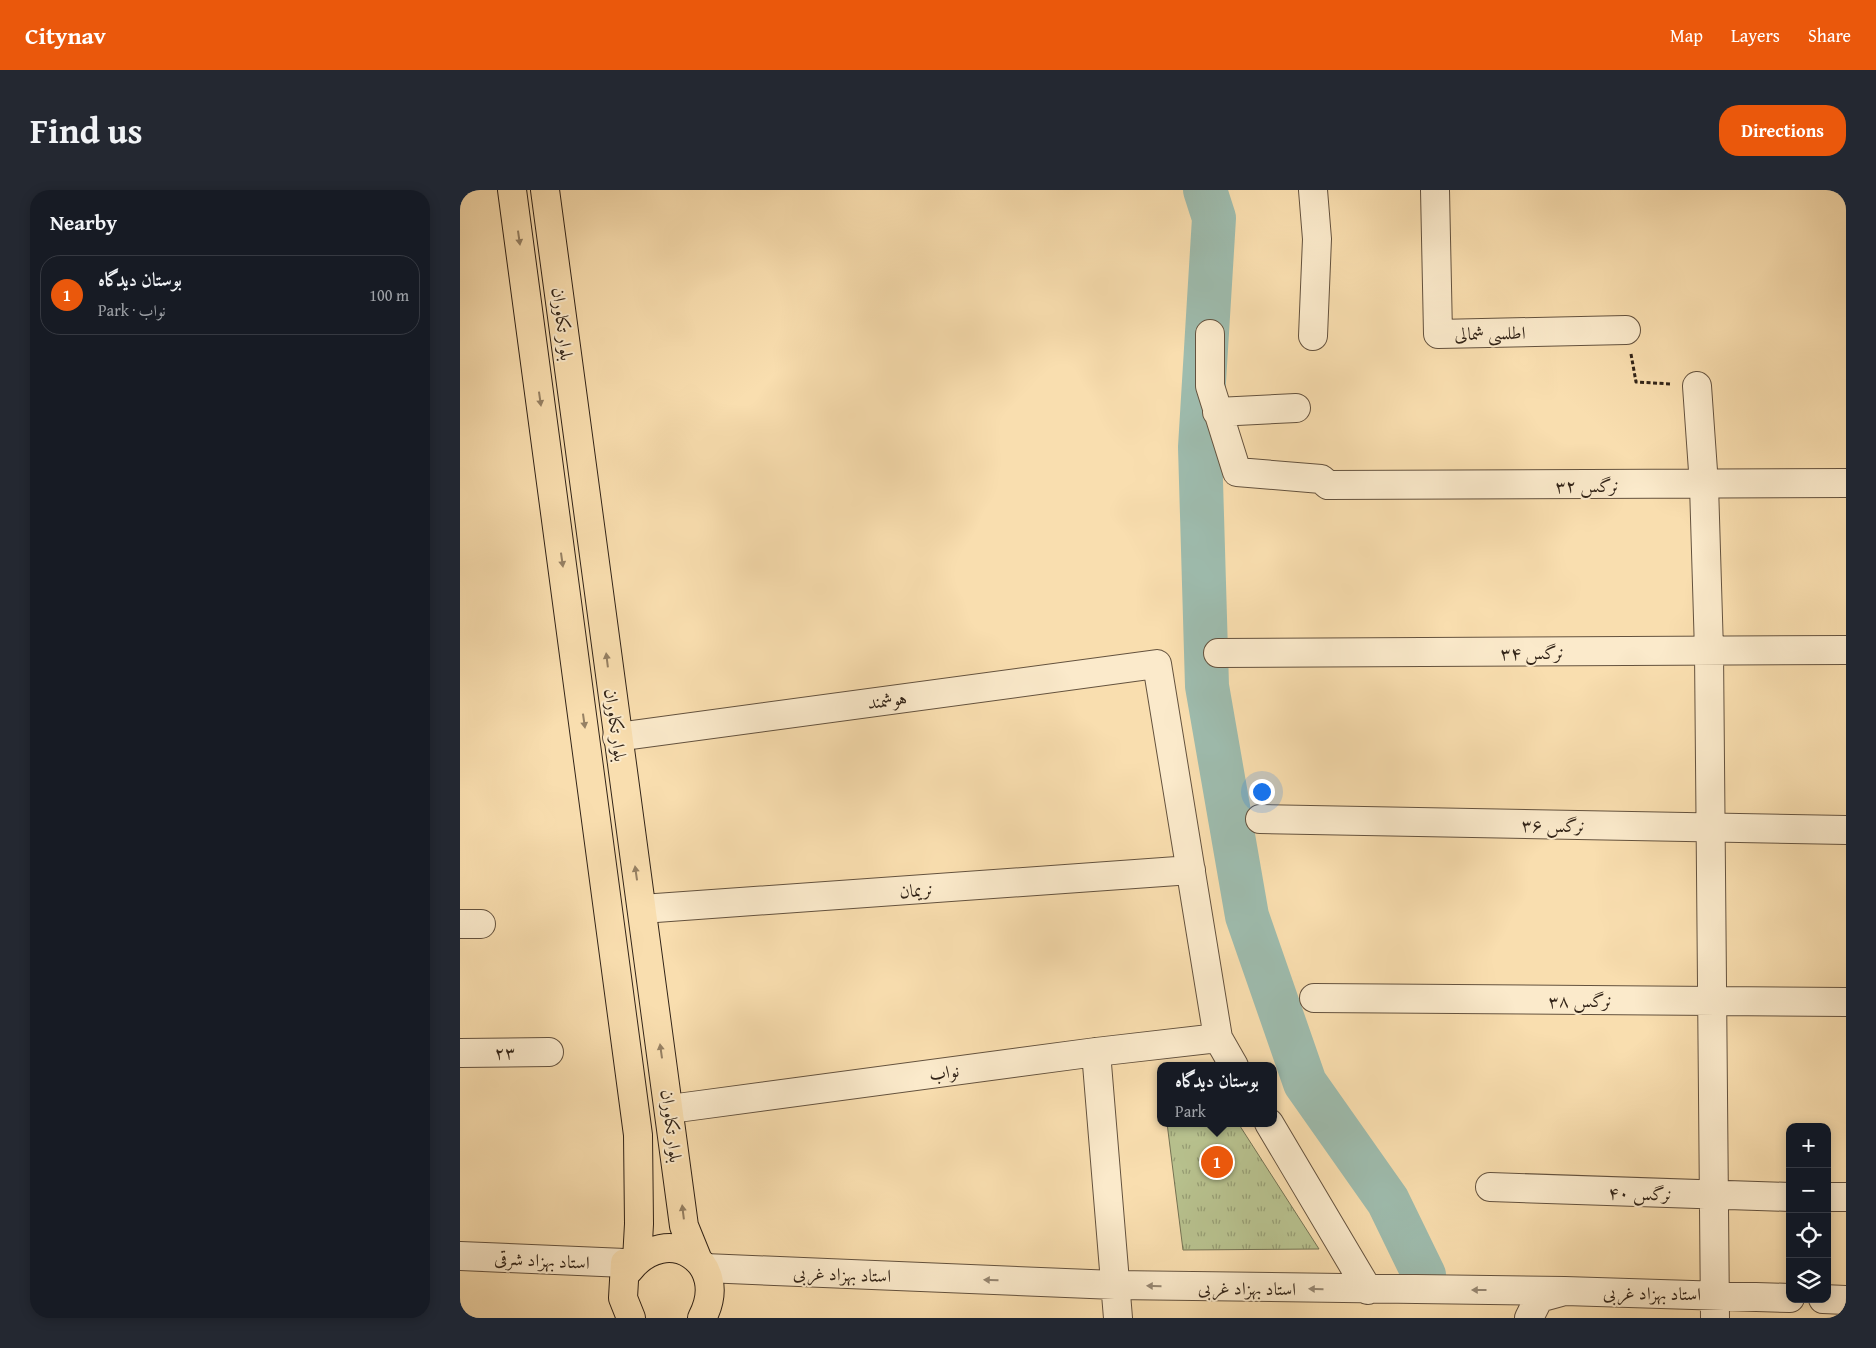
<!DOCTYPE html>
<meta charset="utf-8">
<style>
:root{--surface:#171b24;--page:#242831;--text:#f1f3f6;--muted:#9ea1a6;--line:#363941;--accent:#ea580c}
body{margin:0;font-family:"Gentium Book Plus",Amiri,serif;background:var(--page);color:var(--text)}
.controls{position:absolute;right:15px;bottom:15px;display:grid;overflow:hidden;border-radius:10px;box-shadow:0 2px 12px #0003}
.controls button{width:45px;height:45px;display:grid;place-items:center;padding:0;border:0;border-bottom:1px solid var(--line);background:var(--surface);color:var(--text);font:25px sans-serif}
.you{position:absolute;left:801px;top:601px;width:18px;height:18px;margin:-12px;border:4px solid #fff;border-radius:50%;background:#1a73e8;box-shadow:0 0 0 8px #1a73e833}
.badge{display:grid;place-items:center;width:32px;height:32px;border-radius:50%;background:var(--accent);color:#fff;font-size:16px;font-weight:700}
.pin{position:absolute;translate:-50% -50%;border:2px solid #fff;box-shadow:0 1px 5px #0006}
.popup{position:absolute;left:697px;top:872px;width:120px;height:65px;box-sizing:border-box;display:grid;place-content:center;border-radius:10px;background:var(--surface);filter:drop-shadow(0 1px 4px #0005);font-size:16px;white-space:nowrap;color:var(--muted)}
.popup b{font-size:19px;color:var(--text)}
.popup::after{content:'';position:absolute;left:50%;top:100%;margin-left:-10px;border:10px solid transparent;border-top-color:var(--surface)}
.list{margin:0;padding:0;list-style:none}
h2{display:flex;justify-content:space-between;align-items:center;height:65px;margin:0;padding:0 20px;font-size:21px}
h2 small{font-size:16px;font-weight:400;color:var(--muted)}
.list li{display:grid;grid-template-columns:32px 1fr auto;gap:15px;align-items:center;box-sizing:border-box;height:80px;margin:0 10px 10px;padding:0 10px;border:1px solid var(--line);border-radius:20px}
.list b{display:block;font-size:19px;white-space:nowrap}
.list p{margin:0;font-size:16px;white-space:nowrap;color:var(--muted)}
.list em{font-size:16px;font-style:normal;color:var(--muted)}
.icon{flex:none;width:28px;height:28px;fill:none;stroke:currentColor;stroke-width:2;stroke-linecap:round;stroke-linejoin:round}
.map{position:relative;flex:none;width:1386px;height:1128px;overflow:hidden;border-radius:20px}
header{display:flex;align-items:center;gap:30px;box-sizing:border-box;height:70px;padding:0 25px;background:var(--accent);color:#fff}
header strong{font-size:24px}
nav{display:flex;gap:28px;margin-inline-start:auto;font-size:18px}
.intro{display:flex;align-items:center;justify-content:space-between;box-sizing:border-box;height:120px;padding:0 30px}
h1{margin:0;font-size:35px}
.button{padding:12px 22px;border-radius:20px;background:var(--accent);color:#fff;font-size:18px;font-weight:700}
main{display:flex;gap:30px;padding:0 30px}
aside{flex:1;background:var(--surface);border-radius:20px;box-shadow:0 2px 12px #0003}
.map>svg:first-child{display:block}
.grass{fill:url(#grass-tufts);stroke:#757354}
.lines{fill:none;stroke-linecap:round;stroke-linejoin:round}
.river{stroke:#9ebcae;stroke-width:44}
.minor-casing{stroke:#64523e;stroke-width:30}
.major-casing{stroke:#322418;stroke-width:30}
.path{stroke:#322418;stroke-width:3;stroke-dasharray:4 2.5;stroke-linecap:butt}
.minor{stroke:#fbeacb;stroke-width:28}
.major{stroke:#f9deaf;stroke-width:28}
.oneway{fill:#968164}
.oneway2{fill:#968772}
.labels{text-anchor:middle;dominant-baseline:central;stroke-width:4;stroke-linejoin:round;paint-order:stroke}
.street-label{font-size:18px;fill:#322418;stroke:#fbeacb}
</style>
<header>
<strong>Citynav</strong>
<nav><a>Map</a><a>Layers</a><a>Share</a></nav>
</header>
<div class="intro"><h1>Find us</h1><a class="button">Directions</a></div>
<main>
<aside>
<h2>Nearby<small></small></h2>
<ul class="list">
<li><span class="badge">1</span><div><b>بوستان دیدگاه</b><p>Park · نواب</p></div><em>100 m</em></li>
</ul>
</aside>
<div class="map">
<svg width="1386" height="1128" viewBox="0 0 1386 1128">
<defs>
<pattern id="grass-tufts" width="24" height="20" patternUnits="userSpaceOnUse" patternTransform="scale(1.25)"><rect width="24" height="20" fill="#b8c28f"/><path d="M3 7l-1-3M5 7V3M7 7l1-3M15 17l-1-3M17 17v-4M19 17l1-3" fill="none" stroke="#969d74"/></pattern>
</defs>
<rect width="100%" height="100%" fill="#f9deaf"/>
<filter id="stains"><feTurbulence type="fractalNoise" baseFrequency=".004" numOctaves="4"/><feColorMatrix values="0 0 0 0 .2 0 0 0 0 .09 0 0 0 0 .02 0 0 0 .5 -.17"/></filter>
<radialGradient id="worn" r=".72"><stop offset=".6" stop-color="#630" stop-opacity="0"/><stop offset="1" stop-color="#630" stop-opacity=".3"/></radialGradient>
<path class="grass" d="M707 933H778L859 1059 723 1060Z"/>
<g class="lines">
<path class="river" d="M745 0 754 28 740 257 747 496 787 726 845 893 928 1011 964 1085"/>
<g class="minor-casing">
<path id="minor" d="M975 0 978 144 1166 140
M750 144V196L777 282 861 289 868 295 1386 293
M853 146 857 49 853 0
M1237 196 1244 295 1249 461 1255 1128
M757 222 836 218
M758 463 1386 460
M157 547 697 474 758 848 774 876
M800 629 1386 640
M182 719 731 680
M0 734H21
M854 808 1386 812
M636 862 658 1128
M0 863 89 862
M210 919 636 862 758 848
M809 933 908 1100
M1030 997 1330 1007
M1367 1007H1386
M0 1066 165 1073
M245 1078 655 1095 1105 1101 1330 1108
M1363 1109 1386 1110
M1069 1128 1079 1108 1101 1102"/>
</g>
<g class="major-casing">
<path id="major" d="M52 0 178 945 179 1034 177 1070
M85 0 224 1036 237 1068
M171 1128 163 1108 165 1073 169 1080C207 1031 272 1072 242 1128"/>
</g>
<path class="path" d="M1171 164 1176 192 1211 194"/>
<use href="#minor" class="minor"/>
<use href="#major" class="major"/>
</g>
<defs><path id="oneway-solid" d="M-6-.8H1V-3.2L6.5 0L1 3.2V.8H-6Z" transform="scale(1.25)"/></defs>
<g class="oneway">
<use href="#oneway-solid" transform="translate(59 48) rotate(82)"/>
<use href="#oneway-solid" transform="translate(80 209) rotate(82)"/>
<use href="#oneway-solid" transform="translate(102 370) rotate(82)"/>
<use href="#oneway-solid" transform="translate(147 470) rotate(-97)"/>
<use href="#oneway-solid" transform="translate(124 531) rotate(82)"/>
<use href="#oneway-solid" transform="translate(176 683) rotate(-98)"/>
<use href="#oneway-solid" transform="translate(201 861) rotate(-98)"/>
<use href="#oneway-solid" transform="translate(223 1022) rotate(-97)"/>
</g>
<g class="oneway2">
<use href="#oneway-solid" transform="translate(531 1090) rotate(-178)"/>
<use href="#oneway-solid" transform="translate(694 1096) rotate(-179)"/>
<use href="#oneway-solid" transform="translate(856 1099) rotate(-179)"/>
<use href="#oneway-solid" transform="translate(1019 1100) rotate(-180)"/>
</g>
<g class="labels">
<g class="street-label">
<text transform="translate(103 134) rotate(83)">بلوار تکاوران</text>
<text transform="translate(1030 143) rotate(-1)">اطلسی شمالی</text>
<text x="1127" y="295">نرگس ۳۲</text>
<text x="1072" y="462">نرگس ۳۴</text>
<text transform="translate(427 510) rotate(-8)">هوشمند</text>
<text transform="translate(156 535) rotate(82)">بلوار تکاوران</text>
<text transform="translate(1093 635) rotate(1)">نرگس ۳۶</text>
<text transform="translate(456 700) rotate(-4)">نریمان</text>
<text x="1120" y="810">نرگس ۳۸</text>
<text transform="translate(45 862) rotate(-1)">۲۳</text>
<text transform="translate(484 882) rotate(-8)">نواب</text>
<text transform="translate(212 936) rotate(83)">بلوار تکاوران</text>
<text transform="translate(1180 1003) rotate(2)">نرگس ۴۰</text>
<text transform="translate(82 1070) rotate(3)">استاد بهزاد شرقی</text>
<text transform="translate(382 1084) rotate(2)">استاد بهزاد غربی</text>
<text transform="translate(787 1098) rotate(1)">استاد بهزاد غربی</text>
<text transform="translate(1192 1103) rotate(1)">استاد بهزاد غربی</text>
</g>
</g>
<rect width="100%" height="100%" filter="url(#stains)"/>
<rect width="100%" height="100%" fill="url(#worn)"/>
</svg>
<div class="controls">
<button>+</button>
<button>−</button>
<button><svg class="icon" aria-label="locate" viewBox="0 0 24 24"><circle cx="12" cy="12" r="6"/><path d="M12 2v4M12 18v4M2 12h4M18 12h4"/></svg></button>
<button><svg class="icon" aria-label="layers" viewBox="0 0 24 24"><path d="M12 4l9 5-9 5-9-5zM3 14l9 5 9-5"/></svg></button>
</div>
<div class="you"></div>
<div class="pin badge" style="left:757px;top:972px">1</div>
<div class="popup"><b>بوستان دیدگاه</b>Park</div>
</div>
</main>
